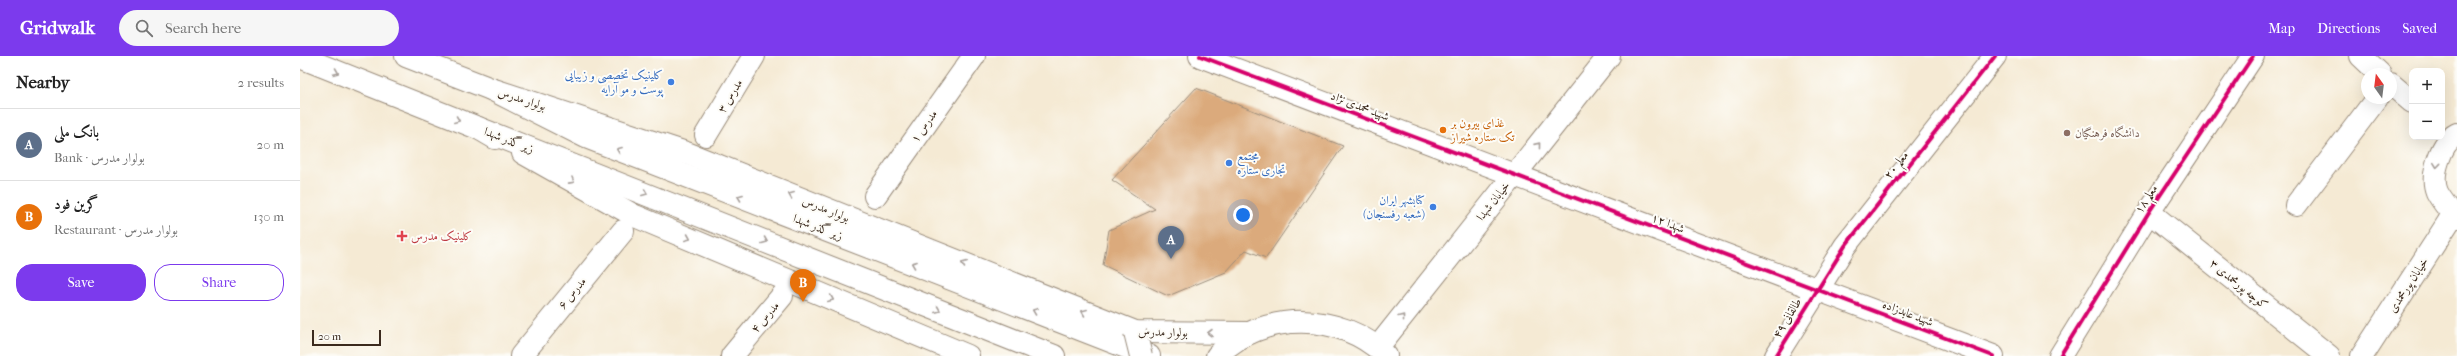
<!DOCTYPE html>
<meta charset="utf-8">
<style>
:root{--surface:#fff;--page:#f6f6f6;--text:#222;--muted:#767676;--line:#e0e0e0;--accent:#7c3aed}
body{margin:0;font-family:"IM FELL French Canon",Amiri,serif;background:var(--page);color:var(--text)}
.controls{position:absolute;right:12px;top:12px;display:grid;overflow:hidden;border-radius:8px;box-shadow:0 4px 16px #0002}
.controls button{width:36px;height:36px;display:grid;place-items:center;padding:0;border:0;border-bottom:1px solid var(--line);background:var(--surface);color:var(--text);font:20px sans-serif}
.compass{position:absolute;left:2061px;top:12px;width:36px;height:36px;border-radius:50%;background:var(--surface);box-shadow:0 4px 16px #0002;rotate:346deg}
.scale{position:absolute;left:12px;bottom:10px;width:69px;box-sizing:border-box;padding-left:4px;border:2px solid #3b2a1e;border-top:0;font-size:11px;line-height:14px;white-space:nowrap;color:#3b2a1e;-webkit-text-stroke:3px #fdfcf7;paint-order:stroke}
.you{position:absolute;left:943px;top:159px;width:14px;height:14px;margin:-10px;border:3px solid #fff;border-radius:50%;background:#1a73e8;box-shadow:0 0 0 6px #1a73e833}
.badge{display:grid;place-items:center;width:26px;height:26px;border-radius:50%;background:var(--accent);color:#fff;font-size:13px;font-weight:700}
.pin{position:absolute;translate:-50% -33px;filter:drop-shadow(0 1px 2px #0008)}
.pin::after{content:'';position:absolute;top:21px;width:14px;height:12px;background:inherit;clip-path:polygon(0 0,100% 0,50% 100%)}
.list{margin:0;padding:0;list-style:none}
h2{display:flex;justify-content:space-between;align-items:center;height:52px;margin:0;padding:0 16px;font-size:17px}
h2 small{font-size:13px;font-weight:400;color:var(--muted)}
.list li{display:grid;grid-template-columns:26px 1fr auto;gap:12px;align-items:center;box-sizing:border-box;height:72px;padding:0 16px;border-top:1px solid var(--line)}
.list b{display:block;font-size:15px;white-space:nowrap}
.list p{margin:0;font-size:13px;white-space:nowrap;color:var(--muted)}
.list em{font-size:13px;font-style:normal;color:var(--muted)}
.actions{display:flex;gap:8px;padding:12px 16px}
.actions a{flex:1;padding:9px 0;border:1px solid var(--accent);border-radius:16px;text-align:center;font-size:14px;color:var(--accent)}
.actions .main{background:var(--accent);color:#fff}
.icon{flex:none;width:22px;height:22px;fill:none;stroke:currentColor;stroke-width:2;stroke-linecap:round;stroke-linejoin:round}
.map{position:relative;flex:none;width:2157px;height:300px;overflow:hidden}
header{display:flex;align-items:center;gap:24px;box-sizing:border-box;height:56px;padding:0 20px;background:var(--accent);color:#fff}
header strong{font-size:19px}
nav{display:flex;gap:22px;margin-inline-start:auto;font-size:14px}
.search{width:280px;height:36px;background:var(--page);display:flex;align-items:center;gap:10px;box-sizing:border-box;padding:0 14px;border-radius:22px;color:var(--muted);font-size:15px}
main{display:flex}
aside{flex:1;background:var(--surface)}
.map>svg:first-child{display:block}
.building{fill:#dbaa7c}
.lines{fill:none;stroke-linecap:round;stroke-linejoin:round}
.street-casing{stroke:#988a79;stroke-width:24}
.secondary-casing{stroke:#988a79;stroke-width:24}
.primary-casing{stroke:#988a79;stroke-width:24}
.street{stroke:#fff;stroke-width:22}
.secondary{stroke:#fff;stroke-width:22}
.primary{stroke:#fff;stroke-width:22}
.secondary-bridge-casing{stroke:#988a79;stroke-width:24;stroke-linecap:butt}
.secondary-bridge{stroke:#fff;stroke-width:22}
.cycleway-casing{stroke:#fdfcf7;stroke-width:6}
.cycleway{stroke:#d6006c;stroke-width:4}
.oneway{stroke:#a79f9a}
.shop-dot{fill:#3f7fe0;stroke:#fdfcf7;stroke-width:1.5}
.food-dot{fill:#e8710a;stroke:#fdfcf7;stroke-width:1.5}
.education-dot{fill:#8d6e63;stroke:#fdfcf7;stroke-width:1.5}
.health-dot{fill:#e0444e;stroke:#fdfcf7;stroke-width:1.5}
.labels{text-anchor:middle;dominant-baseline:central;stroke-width:4;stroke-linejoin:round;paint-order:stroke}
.shop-label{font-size:12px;fill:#366cbe;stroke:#fdfcf7;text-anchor:end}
.street-label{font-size:12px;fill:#3b2a1e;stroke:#fdfcf7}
.food-label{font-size:12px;fill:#c56008;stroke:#fdfcf7;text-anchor:start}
.education-label{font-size:12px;fill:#785e54;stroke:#fdfcf7;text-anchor:start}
.health-label{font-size:12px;fill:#be3a42;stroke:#fdfcf7;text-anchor:start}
</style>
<header>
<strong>Gridwalk</strong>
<div class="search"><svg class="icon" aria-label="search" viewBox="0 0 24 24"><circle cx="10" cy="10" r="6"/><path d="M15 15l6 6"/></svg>Search here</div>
<nav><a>Map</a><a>Directions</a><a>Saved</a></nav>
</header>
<main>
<aside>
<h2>Nearby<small>2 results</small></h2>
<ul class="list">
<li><span class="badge" style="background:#5c6f8a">A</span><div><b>بانک ملی</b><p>Bank · بولوار مدرس</p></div><em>20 m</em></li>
<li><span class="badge" style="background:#e8710a">B</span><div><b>گرین فود</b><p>Restaurant · بولوار مدرس</p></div><em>130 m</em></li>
</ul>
<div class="actions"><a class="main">Save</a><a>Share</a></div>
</aside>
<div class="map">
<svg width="2157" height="300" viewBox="0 0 2157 300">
<rect width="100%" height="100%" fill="#fdfcf7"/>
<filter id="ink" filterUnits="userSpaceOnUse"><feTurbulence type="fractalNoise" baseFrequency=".025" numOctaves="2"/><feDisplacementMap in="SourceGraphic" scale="8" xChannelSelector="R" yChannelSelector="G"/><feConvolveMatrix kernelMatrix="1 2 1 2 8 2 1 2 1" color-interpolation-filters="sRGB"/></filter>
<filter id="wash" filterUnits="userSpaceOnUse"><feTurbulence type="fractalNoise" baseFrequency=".012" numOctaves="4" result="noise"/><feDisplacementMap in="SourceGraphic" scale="16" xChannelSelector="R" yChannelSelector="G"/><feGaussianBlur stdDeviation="0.9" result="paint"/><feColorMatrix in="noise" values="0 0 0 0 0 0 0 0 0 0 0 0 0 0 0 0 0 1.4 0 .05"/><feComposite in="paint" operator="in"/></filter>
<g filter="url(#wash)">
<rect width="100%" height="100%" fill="#f5ead4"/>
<g id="blocks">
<path class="building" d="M896 32 1043 90 966 202 946 194 926 216 868 240 803 209 809 174 855 153 812 124Z"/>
</g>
</g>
<g filter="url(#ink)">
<use href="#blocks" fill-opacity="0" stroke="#988a79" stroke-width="1"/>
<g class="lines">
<g class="street-casing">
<path id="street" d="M900 0 1693 300
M2061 0 2080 18
M2091 28 2112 46
M2157 78C2141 86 2130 119 2137 136 2141 144 2148 152 2153 159L2157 161
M406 79 454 0
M575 140 674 0
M1996 149 2077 42
M1849 156 2029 300
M221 300 323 175
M432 300 482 240
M1476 300 1545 190 1695 0
M1760 300 1849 156 1953 0
M2062 300 2153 159"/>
</g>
<g class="secondary-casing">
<path id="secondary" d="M106 0 191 33 389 98 835 276 949 277
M0 1 178 72 195 82
M223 97 335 160 668 300
M1078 291 1309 0"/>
</g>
<g class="primary-casing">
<path id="primary" d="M191 33 286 81 849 300
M178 72 754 300
M917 300C961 254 1042 255 1086 300"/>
</g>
<use href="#street" class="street"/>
<use href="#secondary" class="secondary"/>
<use href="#primary" class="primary"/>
<g class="secondary-bridge-casing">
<path id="secondary-bridge" d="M835 276 841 300"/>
</g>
<use href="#secondary-bridge" class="secondary-bridge"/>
<g class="cycleway-casing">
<path id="cycleway" d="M900 0 1693 300
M1476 300 1545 190 1695 0
M1760 300 1849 156 1953 0"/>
</g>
<use href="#cycleway" class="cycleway"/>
</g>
<defs><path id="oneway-chevron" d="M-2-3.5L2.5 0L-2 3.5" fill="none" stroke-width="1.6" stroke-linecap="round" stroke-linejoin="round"/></defs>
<g class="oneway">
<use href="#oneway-chevron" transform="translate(36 16) rotate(22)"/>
<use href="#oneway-chevron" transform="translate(157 64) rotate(22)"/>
<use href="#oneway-chevron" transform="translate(1238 89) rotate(-51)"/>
<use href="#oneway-chevron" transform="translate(319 94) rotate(-159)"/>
<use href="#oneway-chevron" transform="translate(2137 109) rotate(96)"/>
<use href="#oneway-chevron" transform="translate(272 125) rotate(29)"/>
<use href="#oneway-chevron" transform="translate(345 137) rotate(22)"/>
<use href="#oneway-chevron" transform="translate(491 139) rotate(-158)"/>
<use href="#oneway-chevron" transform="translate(440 141) rotate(-159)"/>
<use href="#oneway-chevron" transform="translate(388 182) rotate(23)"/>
<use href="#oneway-chevron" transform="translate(465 185) rotate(22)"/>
<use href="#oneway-chevron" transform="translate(614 208) rotate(-159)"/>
<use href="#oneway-chevron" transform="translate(664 208) rotate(-158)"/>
<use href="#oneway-chevron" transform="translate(531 243) rotate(23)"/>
<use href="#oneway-chevron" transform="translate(638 254) rotate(22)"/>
<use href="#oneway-chevron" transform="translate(735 255) rotate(-159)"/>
<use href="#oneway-chevron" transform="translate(784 256) rotate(-158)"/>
<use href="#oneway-chevron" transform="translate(1102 261) rotate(-52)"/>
<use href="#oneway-chevron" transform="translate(910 277) rotate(-180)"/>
</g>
</g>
<g class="shop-dot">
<circle cx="371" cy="26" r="4"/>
<circle cx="929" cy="107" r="4"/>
<circle cx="1133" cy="151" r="4"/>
</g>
<circle class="food-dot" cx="1143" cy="74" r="4"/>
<circle class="education-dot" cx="1767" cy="77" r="4"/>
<path class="health-dot" d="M100 174h4v4h4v4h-4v4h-4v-4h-4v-4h4z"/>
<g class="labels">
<g class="shop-label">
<text x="363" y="19">کلینیک تخصصی و زیبایی<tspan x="363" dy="14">پوست و مو آرایه</tspan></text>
<text x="937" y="100" text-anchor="start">مجتمع<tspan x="937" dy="14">تجاری ستاره</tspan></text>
<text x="1125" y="144">کتابشهر ایران<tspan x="1125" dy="14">(شعبه رفسنجان)</tspan></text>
</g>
<g class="street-label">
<text transform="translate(430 40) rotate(-59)">مدرس ۳</text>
<text transform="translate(222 43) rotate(18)">بولوار مدرس</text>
<text transform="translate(1060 50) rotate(21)">شهید محمدی نژاد</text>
<text transform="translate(624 70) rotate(-55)">مدرس ۱</text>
<text transform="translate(209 84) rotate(21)">زیر گذر شهدا</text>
<text transform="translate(1596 109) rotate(-52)">معلم ۲۰</text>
<text transform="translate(1846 143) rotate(-57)">معلم ۱۸</text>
<text transform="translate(1193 145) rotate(-52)">خیابان شهدا</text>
<text transform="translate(526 153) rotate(22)">بولوار مدرس</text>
<text transform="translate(1368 167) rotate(21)">۱۲ شهدا</text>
<text transform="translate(518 171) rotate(21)">زیر گذر شهدا</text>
<text transform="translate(1939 228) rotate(39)">کوچه پورمحمدی ۳</text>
<text transform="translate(2108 229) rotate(-57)">خیابان پورمحمدی</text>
<text transform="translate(272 237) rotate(-51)">مدرس ۶</text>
<text transform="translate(1608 257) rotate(21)">شهید عابدزاده</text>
<text transform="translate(465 261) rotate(-50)">مدرس ۴</text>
<text transform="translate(1487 262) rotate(-59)">طالقانی ۴۹</text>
<text transform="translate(863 276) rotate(1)">بولوار مدرس</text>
</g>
<g class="food-label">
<text x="1151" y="67">غذای بیرون بر<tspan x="1151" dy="14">تک ستاره شیراز</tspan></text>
</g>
<g class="education-label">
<text x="1775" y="77">دانشگاه فرهنگیان</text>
</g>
<g class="health-label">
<text x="111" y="180">کلینیک مدرس</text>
</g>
</g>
</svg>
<div class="controls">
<button>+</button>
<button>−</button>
</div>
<svg class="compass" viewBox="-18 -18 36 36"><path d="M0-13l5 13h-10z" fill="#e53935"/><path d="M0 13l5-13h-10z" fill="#767676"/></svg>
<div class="scale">20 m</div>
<div class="you"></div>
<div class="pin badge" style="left:871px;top:203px;background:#5c6f8a">A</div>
<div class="pin badge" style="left:503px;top:246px;background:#e8710a">B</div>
</div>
</main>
